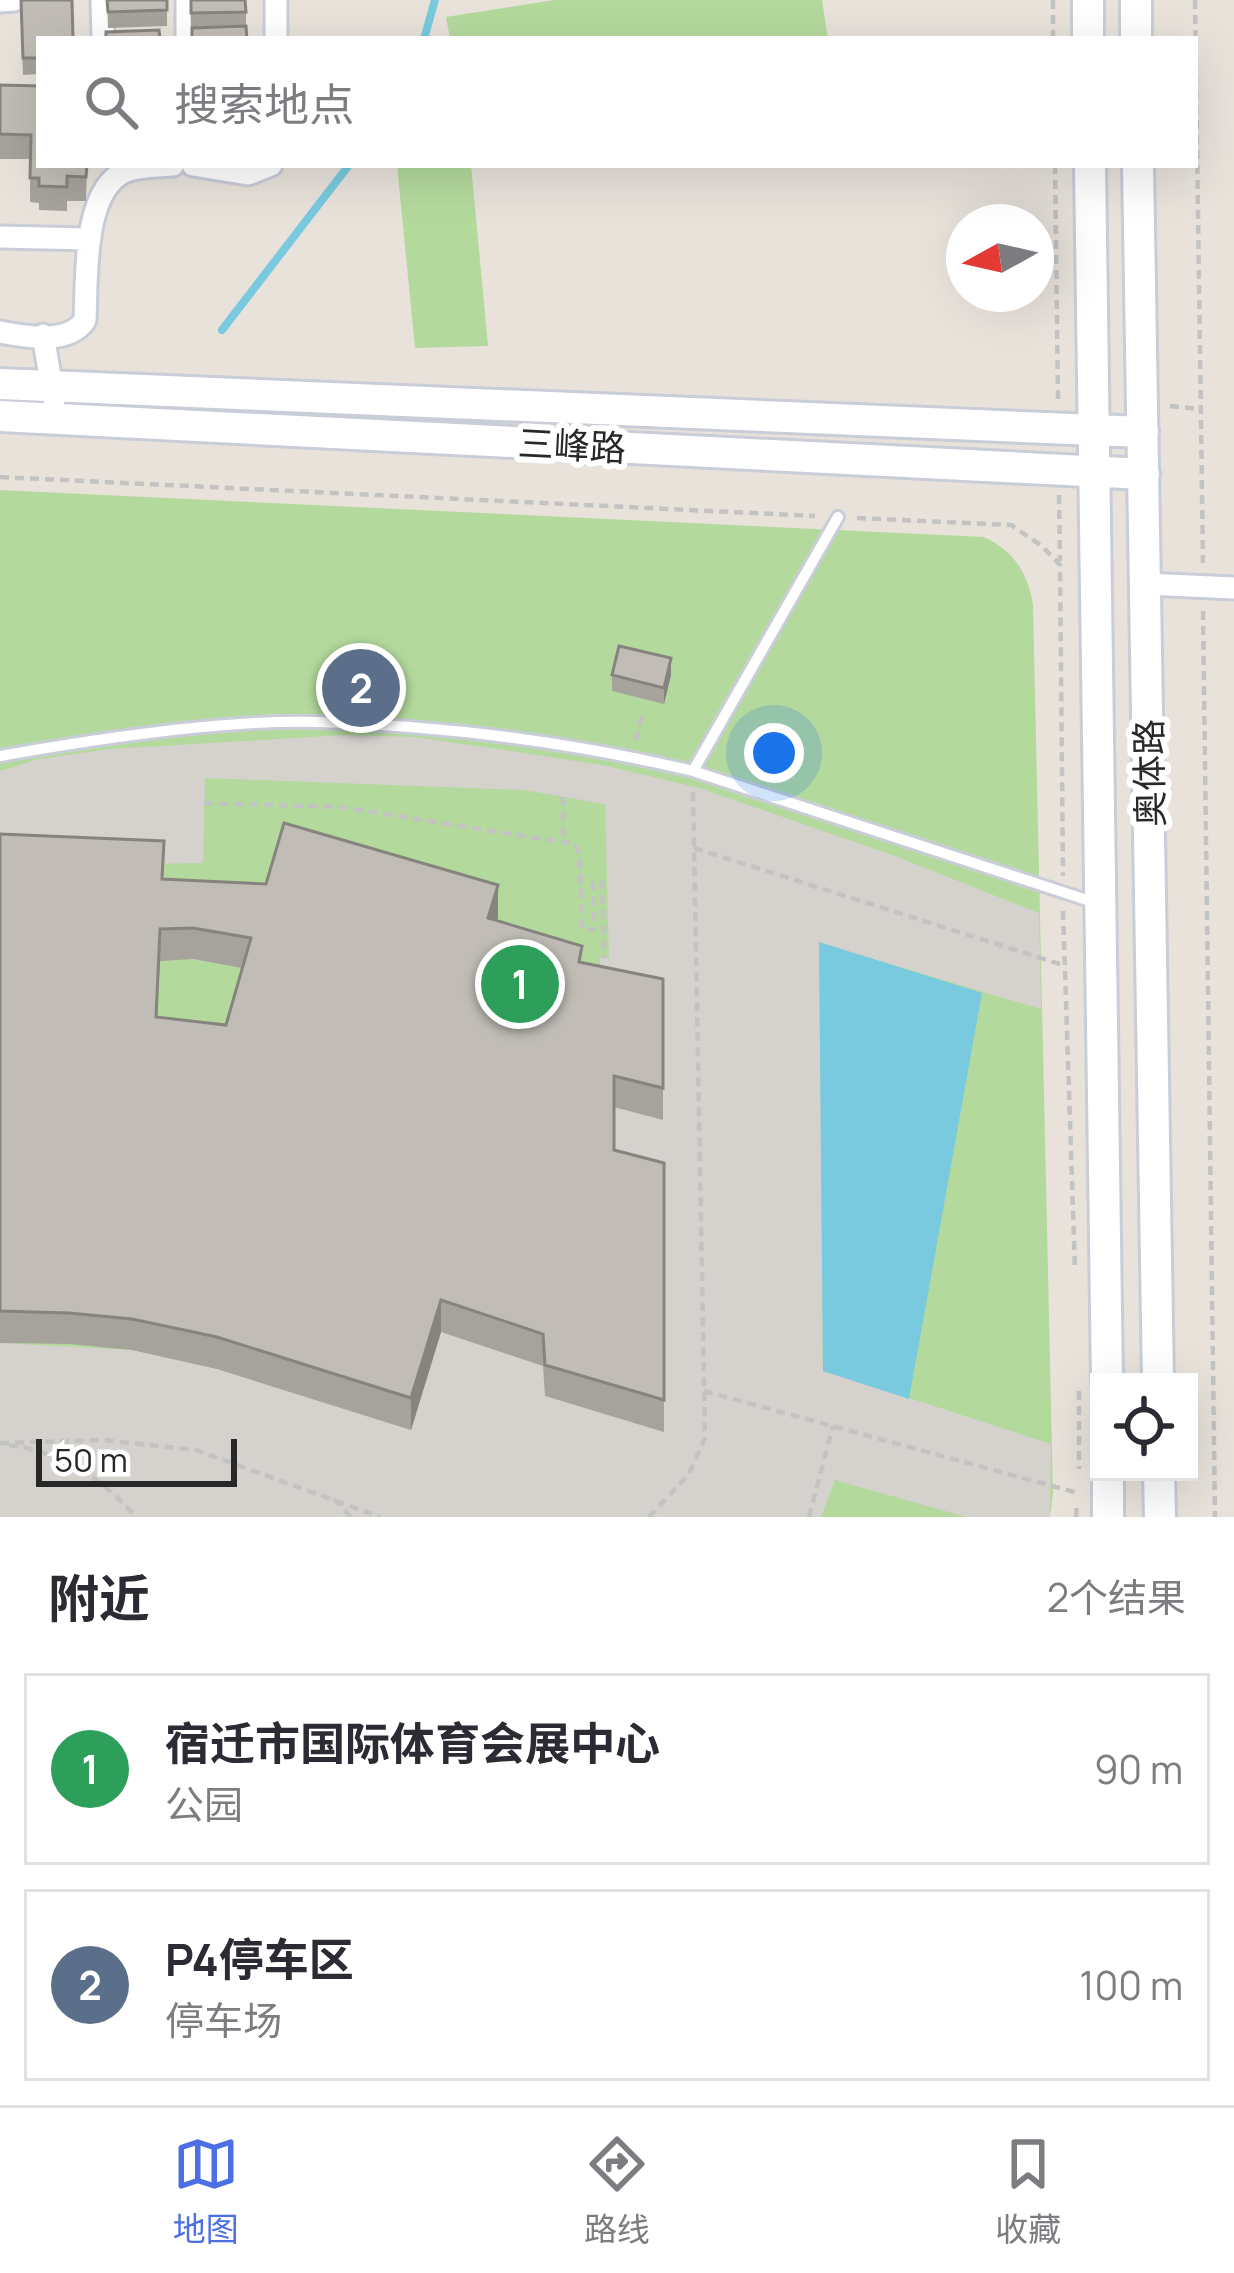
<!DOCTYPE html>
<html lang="zh">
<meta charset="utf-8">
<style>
:root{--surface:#fff;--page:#f2f2f3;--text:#2b2b33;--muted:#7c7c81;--line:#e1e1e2;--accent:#4c6fe4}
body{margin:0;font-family:Manrope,"Noto Sans SC",sans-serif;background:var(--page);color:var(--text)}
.controls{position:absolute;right:36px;bottom:36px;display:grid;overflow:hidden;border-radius:0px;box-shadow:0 12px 48px #0002}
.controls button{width:108px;height:108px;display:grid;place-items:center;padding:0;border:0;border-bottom:3px solid var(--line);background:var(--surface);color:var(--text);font:60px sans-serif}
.compass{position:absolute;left:946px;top:204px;width:108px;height:108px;border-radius:50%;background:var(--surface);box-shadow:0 12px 48px #0002;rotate:262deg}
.scale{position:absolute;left:36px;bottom:30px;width:201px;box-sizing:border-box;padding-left:12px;border:6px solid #282828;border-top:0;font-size:33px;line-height:42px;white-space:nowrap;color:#282828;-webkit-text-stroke:9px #fff;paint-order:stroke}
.you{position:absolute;left:774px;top:753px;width:42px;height:42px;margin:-30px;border:9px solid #fff;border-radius:50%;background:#1a73e8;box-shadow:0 0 0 18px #1a73e833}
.badge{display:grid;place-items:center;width:78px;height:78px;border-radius:50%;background:var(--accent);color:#fff;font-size:39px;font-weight:700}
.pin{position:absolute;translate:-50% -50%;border:6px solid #fff;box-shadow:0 3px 12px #0006}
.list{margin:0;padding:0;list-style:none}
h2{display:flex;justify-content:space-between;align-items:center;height:156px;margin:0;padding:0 48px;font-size:51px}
h2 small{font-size:39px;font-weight:400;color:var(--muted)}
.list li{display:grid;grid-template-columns:78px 1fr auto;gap:36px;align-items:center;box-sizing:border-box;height:192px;margin:0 24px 24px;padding:0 24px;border:3px solid var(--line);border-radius:0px}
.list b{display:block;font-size:45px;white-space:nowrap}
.list p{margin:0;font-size:39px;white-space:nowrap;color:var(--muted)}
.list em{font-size:39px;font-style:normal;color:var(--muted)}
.icon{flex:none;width:66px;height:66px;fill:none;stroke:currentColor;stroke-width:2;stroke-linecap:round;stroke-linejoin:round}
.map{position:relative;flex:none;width:1234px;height:1517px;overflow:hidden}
.search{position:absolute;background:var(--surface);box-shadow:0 12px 48px #0002;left:36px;right:36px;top:36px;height:132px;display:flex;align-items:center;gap:30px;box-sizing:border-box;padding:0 42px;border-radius:0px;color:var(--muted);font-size:45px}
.sheet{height:588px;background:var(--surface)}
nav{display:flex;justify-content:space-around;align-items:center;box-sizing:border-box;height:168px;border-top:3px solid var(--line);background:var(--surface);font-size:33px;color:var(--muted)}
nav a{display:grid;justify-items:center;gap:6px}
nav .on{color:var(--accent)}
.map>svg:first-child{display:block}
.green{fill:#b4d99d}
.plaza{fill:#d5d1cd}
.water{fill:#79c9df}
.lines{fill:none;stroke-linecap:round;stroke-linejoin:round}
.stream{stroke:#79c9df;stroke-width:8}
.service-casing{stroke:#c9cdd8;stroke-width:16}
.minor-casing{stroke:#c9cdd8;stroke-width:27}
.secondary-casing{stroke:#c9cdd8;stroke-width:36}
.path{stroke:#c3c3c3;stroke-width:4.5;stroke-dasharray:9 6;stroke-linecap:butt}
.service{stroke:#fff;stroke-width:10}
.minor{stroke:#fff;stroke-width:21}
.secondary{stroke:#fff;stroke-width:30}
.wall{fill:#a6a39d;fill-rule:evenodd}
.shaded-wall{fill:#87847f}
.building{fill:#c1bdb6;stroke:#87847f;stroke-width:3;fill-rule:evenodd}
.labels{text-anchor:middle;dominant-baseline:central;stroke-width:12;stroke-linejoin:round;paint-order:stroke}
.street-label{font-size:36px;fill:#282828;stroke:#fff}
</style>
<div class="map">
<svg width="1234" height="1517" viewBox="0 0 1234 1517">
<rect width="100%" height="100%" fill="#e8e2db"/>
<path class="green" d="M554 0H822L828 39H450L446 17Z
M397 165H471L488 346 415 348Z
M0 490 984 537C1014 551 1028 573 1033 605L1053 1494 1050 1517H0Z"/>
<path class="plaza" d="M344 735 414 737 518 752 607 766 699 788 895 856 1039 913 1041 1009 819 943 823 1370 1051 1444 1050 1517H966L835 1480 821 1517H0V1343L132 1350 217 1369 411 1430 441 1332 543 1366 664 1431V1195L614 1181V1107L662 1119 601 998 600 958H609L605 804 524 790 205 778 203 863 0 866V771L39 759 110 749Z"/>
<path class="water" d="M819 942 982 993 909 1399 823 1371Z"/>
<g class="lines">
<path class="stream" d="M424 39 435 0
M222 330 349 165"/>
<g class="service-casing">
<path id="service" d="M0 756C95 739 223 719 320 722 444 726 571 742 693 771L1096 903
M693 771 838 517"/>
</g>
<g class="minor-casing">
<path id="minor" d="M102 0 103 39
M187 0V39
M276 0V39
M0 1 14 0
M193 165 248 174 271 165
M0 237 88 239
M0 332C26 337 69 345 85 320 87 280 82 189 126 171 140 166 159 166 173 165
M43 335 54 400
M1146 584 1234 588"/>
</g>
<g class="secondary-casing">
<path id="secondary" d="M1088 0V39
M1136 0V39
M1090 165 1107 1382
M1138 165 1158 1382
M0 384 1143 432
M0 416 1144 474
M1108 1472V1517
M1159 1472 1160 1517"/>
</g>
<path class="path" d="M1053 0V39
M1195 0 1203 563
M1055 165 1058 399
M1170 406 1200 409
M0 477 815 516
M1059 495 1060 561
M857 518 1011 525 1042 546 1060 565 1063 876
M1203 611 1215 1517
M636 740 643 710
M563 797V842
M204 803 340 807 575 844 580 857 582 929H594L593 883 602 882 604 958
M694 848 1066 966
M1063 911 1075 1271
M704 1391 1078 1493
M1079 1391V1469
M0 1443 102 1440 196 1450 380 1517
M9 1445C60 1452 102 1478 136 1517
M334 1499 351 1517
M649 1517 689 1474 705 1438 693 789
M809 1517 833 1426
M1076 1517 1077 1505"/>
<use href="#service" class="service"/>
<use href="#minor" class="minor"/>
<use href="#secondary" class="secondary"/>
</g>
<path class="wall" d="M20 0 39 39V74L23 75Z
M107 0H167V26L108 28Z
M190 0 246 12V26L191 30Z
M0 85 87 165 86 201H67V211L39 210V203L30 202V159H0Z
M612 675H671L664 704 612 691Z
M0 834 163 879 498 917 496 920 582 962 663 979V1120L614 1107V1150L664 1163V1432L545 1396 543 1366 441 1332 411 1430 217 1369 132 1350 69 1344 0 1343ZM193 959 242 968 226 1025 157 1018 160 961Z"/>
<path class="shaded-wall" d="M671 658V675L664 704V688Z
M498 885V917L488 949V918Z
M441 1300V1332L411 1430V1398Z"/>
<path class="building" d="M21 0H72L73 39H39V58H23Z
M107 0H167V10L108 12Z
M191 0H245L246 12 191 13Z
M246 26 247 39H192V28Z
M159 30 160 39H106V32Z
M0 85 39 86V165H87L86 177 67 176V187L39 186V178H30L31 135 0 134Z
M619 646 671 658 664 688 612 675Z
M284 823 498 885 488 918 582 946 579 962 663 979V1088L614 1076V1150L664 1163V1400L545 1365 543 1334 441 1300 411 1398 217 1337 132 1319 69 1313 0 1311V834L164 841 162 879 266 884ZM193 928 251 938 226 1025 156 1017 160 929Z"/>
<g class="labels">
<g class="street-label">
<text transform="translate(572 445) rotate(3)">三峰路</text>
<text transform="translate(1149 773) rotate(-91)">奥体路</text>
</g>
</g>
</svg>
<div class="controls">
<button><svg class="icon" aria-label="locate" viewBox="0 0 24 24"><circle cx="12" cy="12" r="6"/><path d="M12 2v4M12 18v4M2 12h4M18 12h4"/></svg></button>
</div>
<svg class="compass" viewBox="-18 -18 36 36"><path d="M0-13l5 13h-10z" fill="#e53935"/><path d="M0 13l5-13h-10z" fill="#7c7c81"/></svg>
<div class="scale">50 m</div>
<div class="you"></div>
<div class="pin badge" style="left:520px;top:984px;background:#2e9e5b">1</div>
<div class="pin badge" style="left:361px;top:688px;background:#5c6f8a">2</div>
<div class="search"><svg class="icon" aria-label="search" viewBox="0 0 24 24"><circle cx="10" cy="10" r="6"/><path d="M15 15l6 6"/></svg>搜索地点</div>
</div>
<section class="sheet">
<h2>附近<small>2个结果</small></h2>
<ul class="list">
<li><span class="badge" style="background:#2e9e5b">1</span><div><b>宿迁市国际体育会展中心</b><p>公园</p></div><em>90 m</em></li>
<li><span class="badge" style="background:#5c6f8a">2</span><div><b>P4停车区</b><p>停车场</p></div><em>100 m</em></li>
</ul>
</section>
<nav>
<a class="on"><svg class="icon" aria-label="map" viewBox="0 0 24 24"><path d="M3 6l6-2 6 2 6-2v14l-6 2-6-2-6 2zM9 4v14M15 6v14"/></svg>地图</a>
<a><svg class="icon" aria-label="directions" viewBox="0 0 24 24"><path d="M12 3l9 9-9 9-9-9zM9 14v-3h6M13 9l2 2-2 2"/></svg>路线</a>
<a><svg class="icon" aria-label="saved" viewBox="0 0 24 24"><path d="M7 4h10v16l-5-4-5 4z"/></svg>收藏</a>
</nav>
